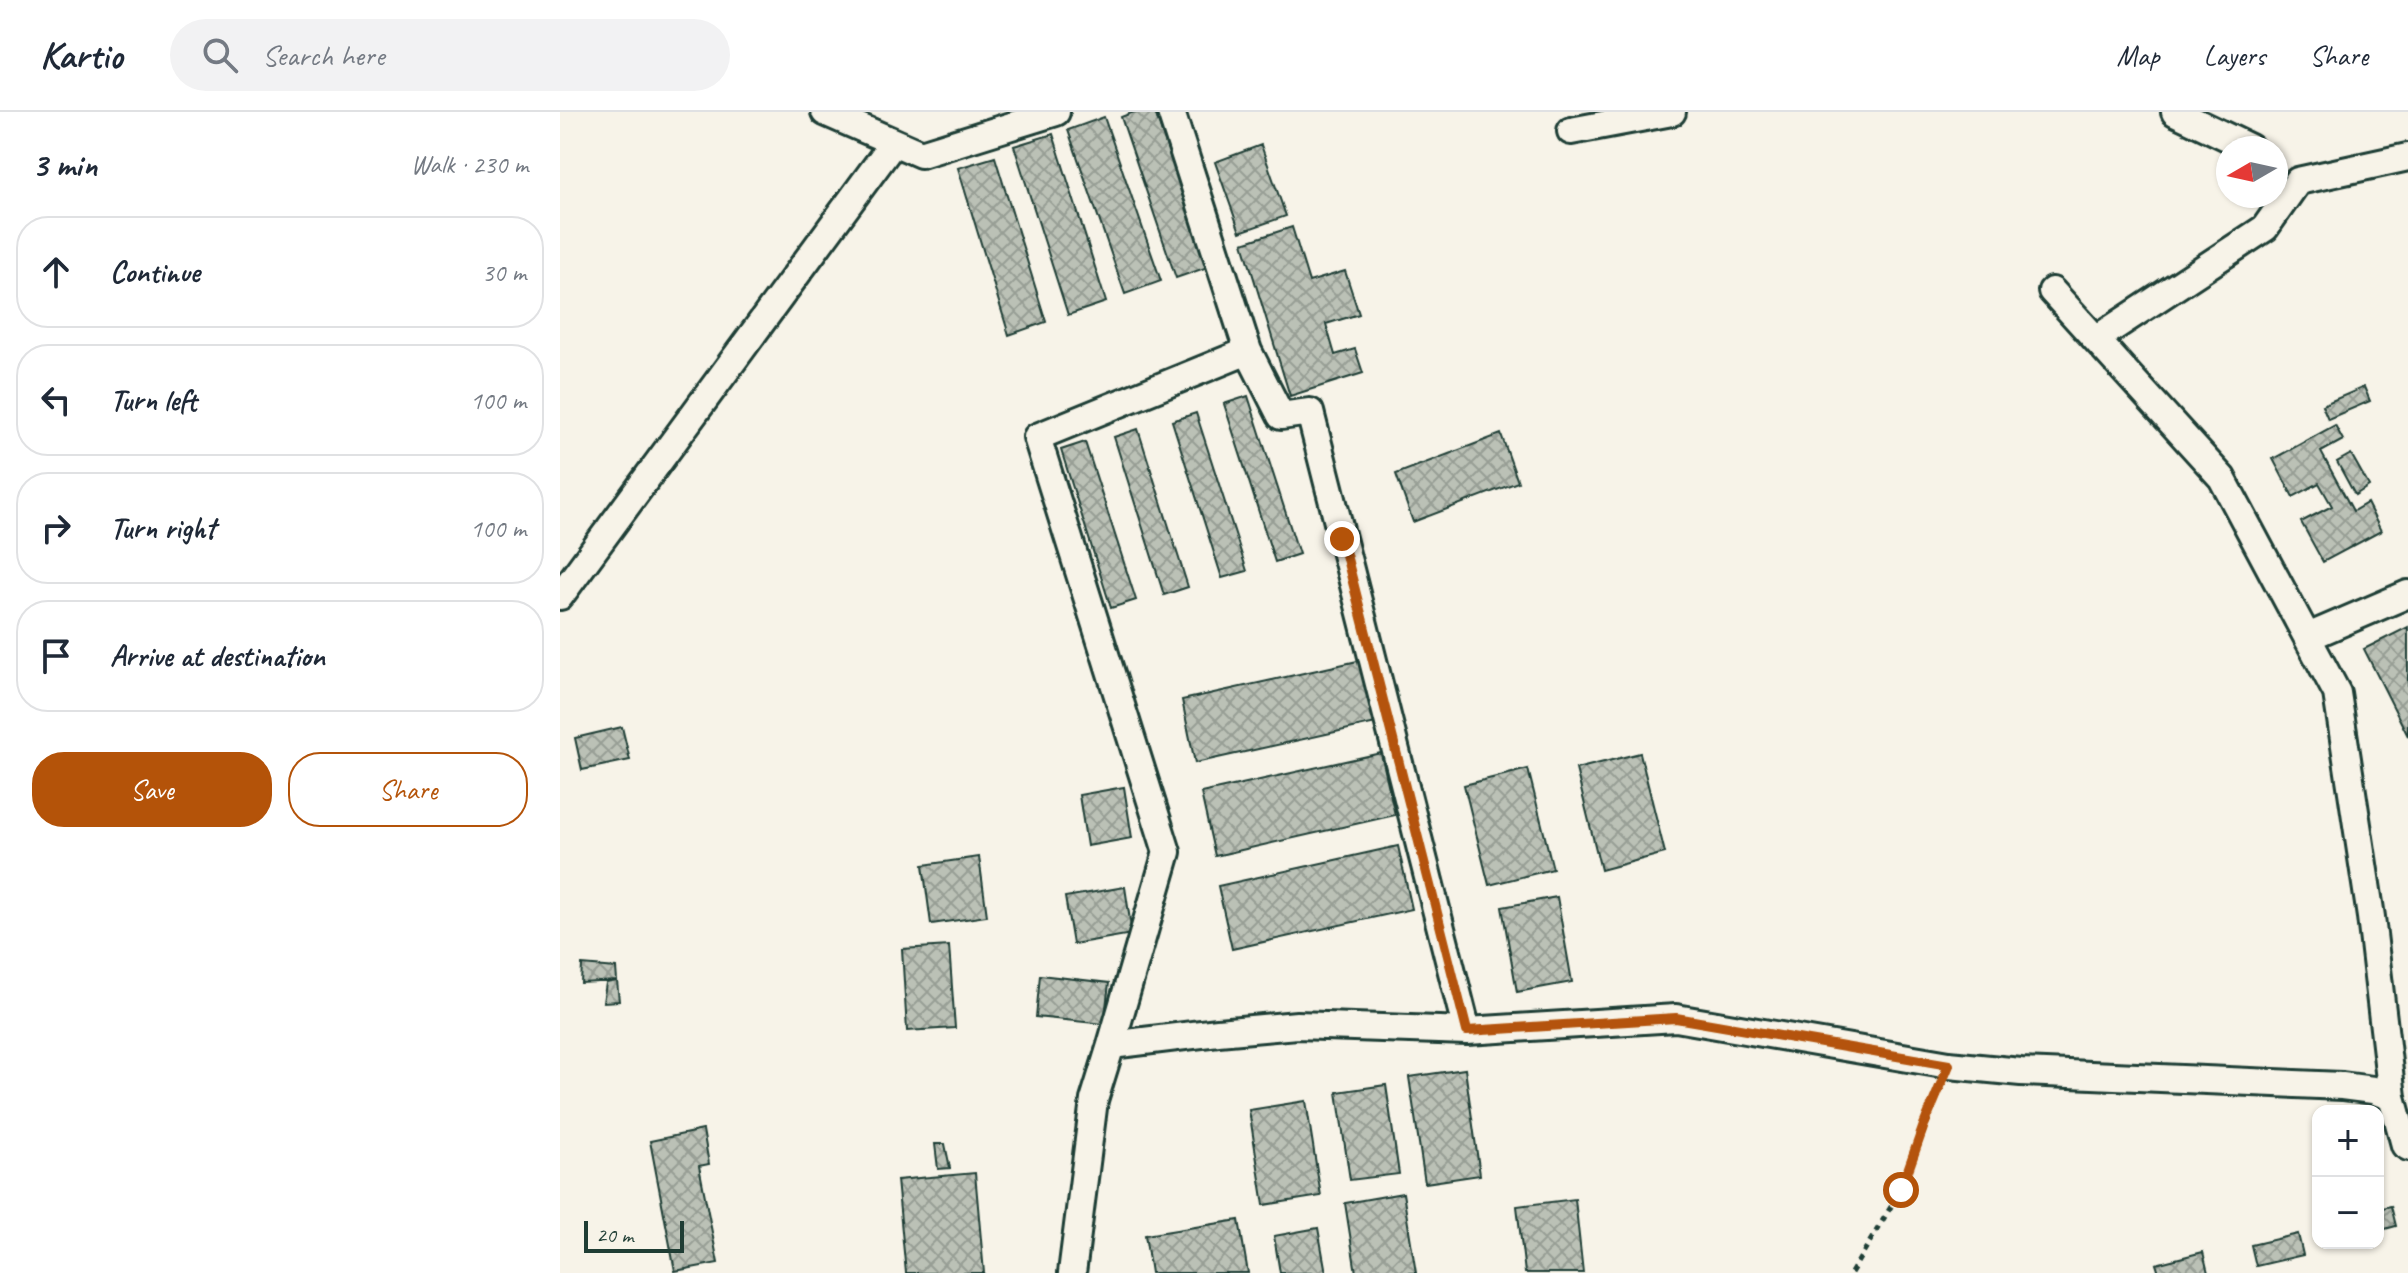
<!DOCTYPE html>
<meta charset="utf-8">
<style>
:root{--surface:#fff;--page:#f2f2f3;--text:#1f2937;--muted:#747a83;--line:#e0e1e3;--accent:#b45309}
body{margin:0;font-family:Caveat,sans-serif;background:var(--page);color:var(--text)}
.controls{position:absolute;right:24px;bottom:24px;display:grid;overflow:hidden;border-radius:16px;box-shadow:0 2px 6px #0004}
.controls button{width:72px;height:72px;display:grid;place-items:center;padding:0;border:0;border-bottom:2px solid var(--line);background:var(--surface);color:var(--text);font:40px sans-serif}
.compass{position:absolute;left:1656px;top:24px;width:72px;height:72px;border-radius:50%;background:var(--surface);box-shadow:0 2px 6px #0004;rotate:261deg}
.scale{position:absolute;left:24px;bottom:20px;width:100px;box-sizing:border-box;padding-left:8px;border:4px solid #1f3d34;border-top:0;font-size:22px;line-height:28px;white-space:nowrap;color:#1f3d34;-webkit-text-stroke:6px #f7f3e8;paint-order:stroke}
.stop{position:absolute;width:24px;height:24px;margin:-18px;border:6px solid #b45309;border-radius:50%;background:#fff}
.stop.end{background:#b45309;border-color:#fff;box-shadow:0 2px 8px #0008}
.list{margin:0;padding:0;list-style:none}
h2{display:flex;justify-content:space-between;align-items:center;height:104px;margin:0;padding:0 32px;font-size:34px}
h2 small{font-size:26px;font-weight:400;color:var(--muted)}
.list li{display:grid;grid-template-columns:52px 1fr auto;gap:24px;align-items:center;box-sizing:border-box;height:112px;margin:0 16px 16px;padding:0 16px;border:2px solid var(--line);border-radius:32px}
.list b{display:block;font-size:30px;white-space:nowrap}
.list em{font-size:26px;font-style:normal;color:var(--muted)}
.actions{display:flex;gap:16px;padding:24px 32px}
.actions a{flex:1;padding:18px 0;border:2px solid var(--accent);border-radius:32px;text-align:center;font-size:28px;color:var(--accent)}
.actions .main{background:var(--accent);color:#fff}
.icon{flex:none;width:44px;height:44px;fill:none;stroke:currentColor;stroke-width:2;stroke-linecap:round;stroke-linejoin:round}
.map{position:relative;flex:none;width:1848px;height:1161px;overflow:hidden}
header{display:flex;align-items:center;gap:48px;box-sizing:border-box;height:112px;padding:0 40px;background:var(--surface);border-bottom:2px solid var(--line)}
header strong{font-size:38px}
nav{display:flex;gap:44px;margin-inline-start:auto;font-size:28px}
.search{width:560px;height:72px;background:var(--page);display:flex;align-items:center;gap:20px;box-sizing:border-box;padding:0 28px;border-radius:44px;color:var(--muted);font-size:30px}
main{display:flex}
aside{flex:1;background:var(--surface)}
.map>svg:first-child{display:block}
.building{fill:url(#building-cross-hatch);stroke:#1f3d34;stroke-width:2}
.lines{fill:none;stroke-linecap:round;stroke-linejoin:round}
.street-casing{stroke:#1f3d34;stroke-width:32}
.path{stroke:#1f3d34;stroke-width:5;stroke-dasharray:6 6;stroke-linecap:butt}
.street{stroke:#f7f3e8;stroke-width:26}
.route{stroke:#b45309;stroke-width:10}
</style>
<header>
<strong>Kartio</strong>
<div class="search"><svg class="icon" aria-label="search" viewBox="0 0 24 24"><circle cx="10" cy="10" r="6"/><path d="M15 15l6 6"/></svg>Search here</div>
<nav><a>Map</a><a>Layers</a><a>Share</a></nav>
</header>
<main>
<aside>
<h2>3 min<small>Walk · 230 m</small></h2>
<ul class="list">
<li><svg class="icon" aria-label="ahead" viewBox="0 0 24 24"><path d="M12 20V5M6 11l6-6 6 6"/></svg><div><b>Continue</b></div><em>30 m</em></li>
<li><svg class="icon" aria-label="left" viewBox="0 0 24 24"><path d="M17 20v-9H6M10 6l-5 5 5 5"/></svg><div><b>Turn left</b></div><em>100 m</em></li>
<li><svg class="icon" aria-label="right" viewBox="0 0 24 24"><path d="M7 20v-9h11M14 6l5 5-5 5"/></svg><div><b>Turn right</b></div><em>100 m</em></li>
<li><svg class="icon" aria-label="arrive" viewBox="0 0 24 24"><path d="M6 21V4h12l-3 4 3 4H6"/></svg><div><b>Arrive at destination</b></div></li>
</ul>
<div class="actions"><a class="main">Save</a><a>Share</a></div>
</aside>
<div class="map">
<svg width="1848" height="1161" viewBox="0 0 1848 1161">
<defs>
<pattern id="building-cross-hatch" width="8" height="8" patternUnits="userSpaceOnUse" patternTransform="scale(2)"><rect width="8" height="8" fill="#bbc1b6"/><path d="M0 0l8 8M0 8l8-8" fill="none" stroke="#979e95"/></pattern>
</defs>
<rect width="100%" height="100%" fill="#f7f3e8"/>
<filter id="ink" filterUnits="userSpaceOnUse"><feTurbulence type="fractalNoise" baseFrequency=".0125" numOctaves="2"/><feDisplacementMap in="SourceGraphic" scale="16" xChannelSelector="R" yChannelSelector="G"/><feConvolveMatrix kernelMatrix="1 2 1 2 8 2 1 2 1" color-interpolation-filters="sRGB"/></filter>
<g filter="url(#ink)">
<path class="building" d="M574 0H595L648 155 616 166 561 5Z
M544 5 601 169 565 182 508 18Z
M493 22 546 190 508 203 454 34Z
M701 33 726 104 680 120 655 50Z
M435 45 486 210 449 223 398 56Z
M732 115 749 170 785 159 799 202 766 212 775 243 795 237 803 261 730 284 683 131Z
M1804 275 1810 289 1768 307 1762 293Z
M688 284 739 442 715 450 664 292Z
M636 301 687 459 662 466 612 309Z
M1775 313 1783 328 1761 340 1793 399 1807 391 1821 419 1763 450 1741 410 1772 394 1759 371 1733 385 1713 347Z
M578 317 628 475 604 483 554 325Z
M941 322 958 370 853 410 836 362Z
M525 330 576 488 551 496 501 338Z
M1791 342 1809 374 1795 383 1777 350Z
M1848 515V624L1804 537Z
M802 548 816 611 635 651 622 588Z
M62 615 70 648 22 658 15 626Z
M821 641 835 703 655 744 641 681Z
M1080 641 1105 741 1041 758 1016 657Z
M968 657 993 757 929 773 904 673Z
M564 675 572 726 527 734 519 683Z
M838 734 852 797 672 837 658 774Z
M419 745 427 804 371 812 363 753Z
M565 775 572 822 513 832 505 785Z
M997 785 1012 870 957 880 942 795Z
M389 834 395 916 347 919 342 837Z
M22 853 56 856 57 869 21 871Z
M480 863 549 871 544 912 476 905Z
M57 869 59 889 43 890 46 871Z
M905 957 920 1063 865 1071 849 965Z
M826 973 839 1062 790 1068 777 980Z
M746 989 761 1084 704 1093 689 998Z
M143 1018 149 1052 139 1054 158 1151 115 1159 90 1029Z
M375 1032H385L390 1056 378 1057Z
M415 1061 424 1161H346L337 1068Z
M843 1081 856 1161H796L785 1091Z
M1015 1087 1023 1161H965L957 1094Z
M1831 1094 1836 1114 1818 1119V1097Z
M679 1108 688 1161H591L585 1123Z
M758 1116 766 1161H720L714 1124Z
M1738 1122 1743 1143 1696 1154 1691 1133Z
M1643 1140 1648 1161H1599L1596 1152Z"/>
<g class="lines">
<g class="street-casing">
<path id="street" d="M265 0 361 42 496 0
M1615 0 1690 36
M1011 19 1112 0
M1492 179 1662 366 1777 581 1811 805 1832 985 1845 1033 1848 1035
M1536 227 1705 116 1738 69 1848 45
M688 239 721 304 750 300 907 919
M0 484 334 30
M1748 525 1848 482
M551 933 607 740 477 325 688 239 611 0
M512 1161 534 988 551 933 658 920 737 913 907 919 1116 906 1389 953 1461 960 1782 974 1813 978 1832 985"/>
</g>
<path class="path" d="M1291 1161 1341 1078 1378 980"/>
<use href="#street" class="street"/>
</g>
</g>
<g class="lines" filter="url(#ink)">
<path class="route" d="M782 427 907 919 1116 906 1389 953 1364 1013 1341 1078"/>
</g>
</svg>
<div class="controls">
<button>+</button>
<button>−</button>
</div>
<svg class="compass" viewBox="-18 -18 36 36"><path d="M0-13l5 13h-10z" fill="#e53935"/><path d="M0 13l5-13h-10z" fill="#747a83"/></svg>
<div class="scale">20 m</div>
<div class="stop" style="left:1341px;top:1078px"></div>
<div class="stop end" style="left:782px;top:427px"></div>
</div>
</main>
